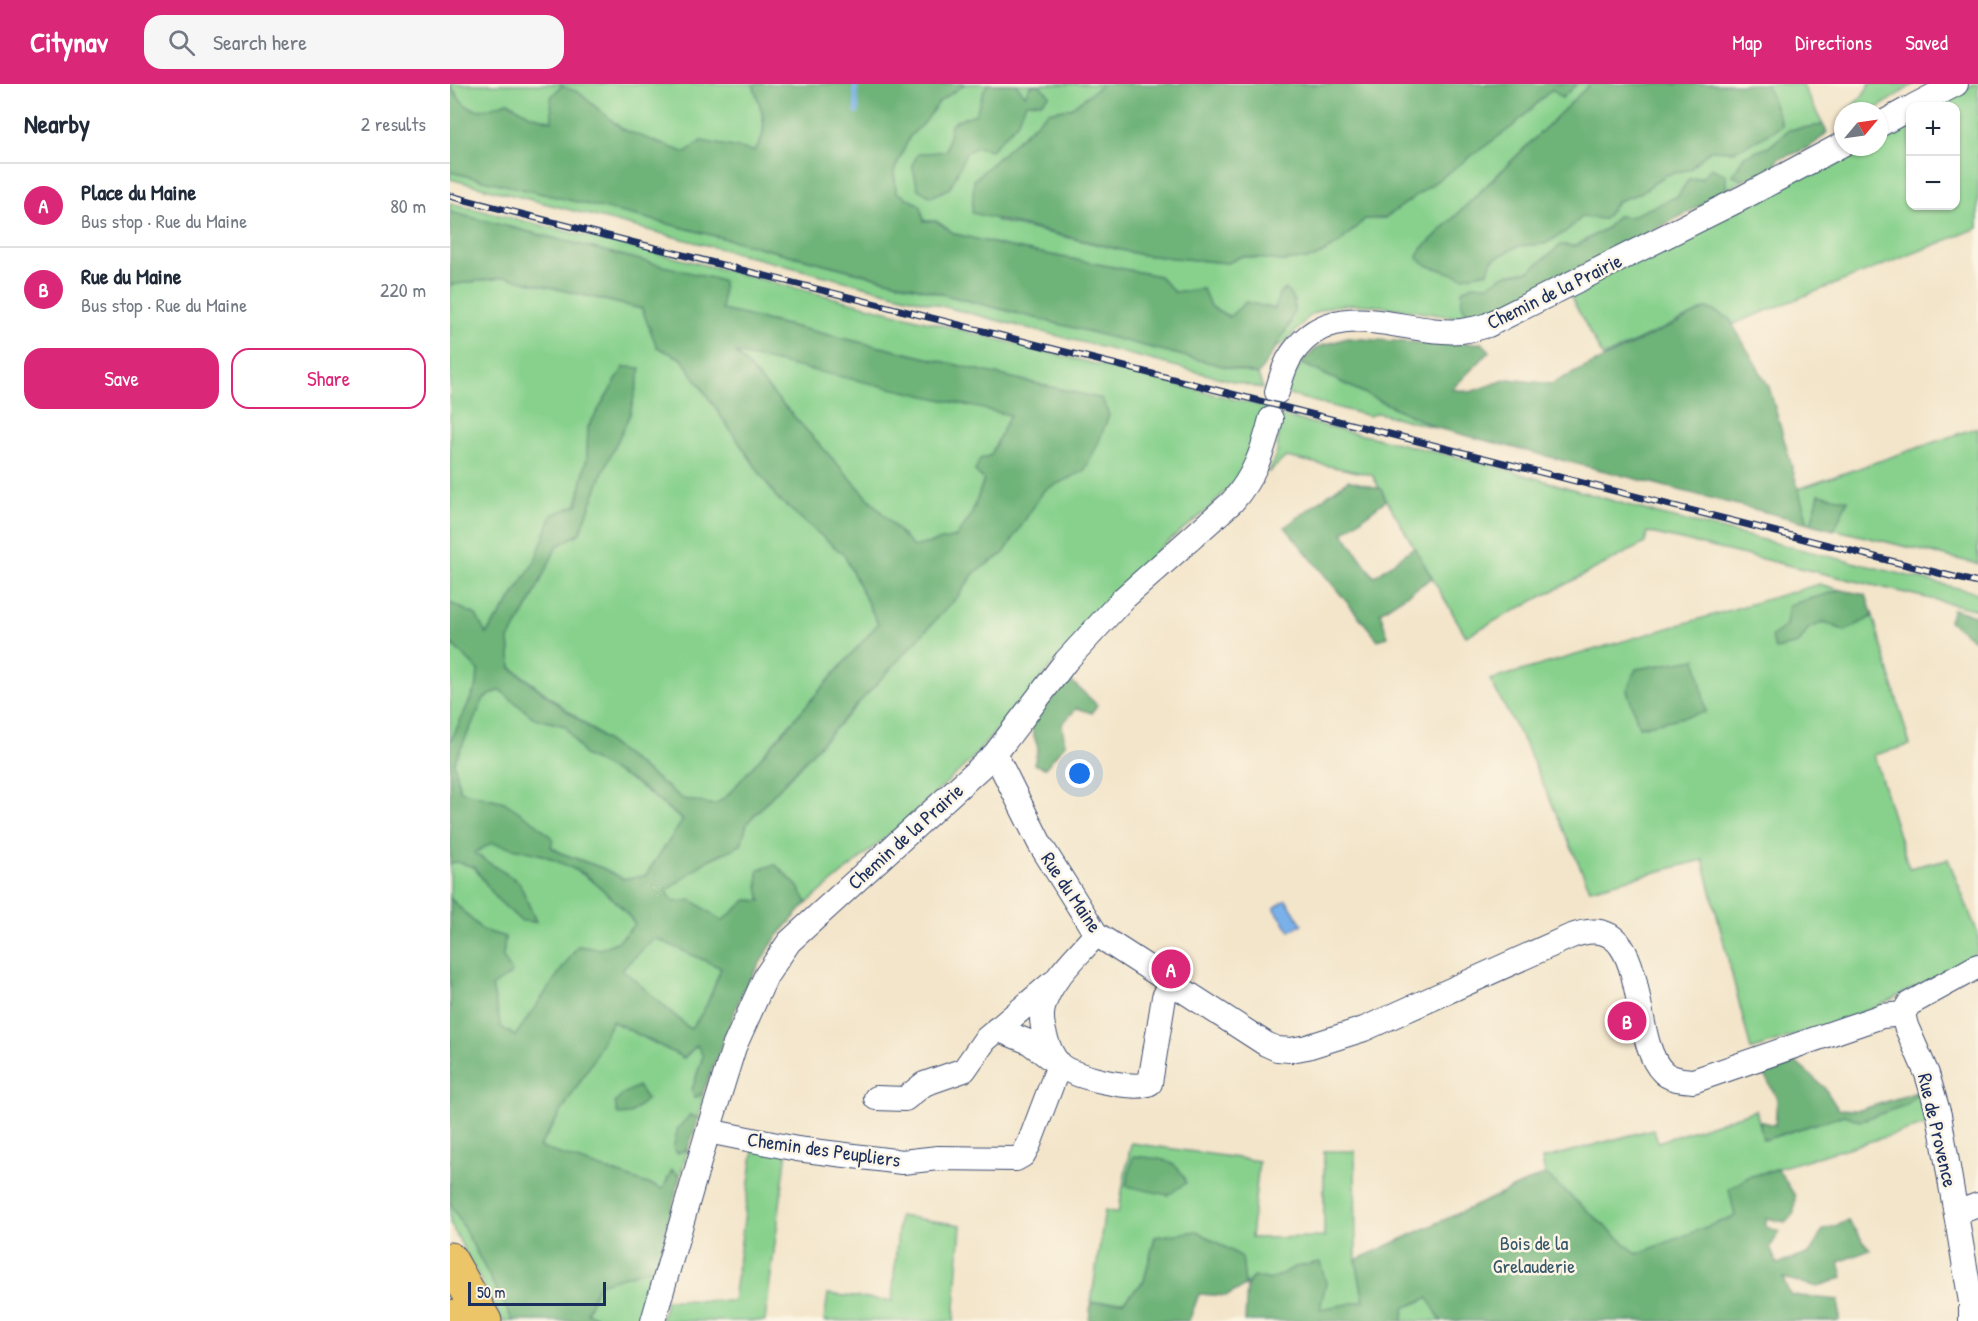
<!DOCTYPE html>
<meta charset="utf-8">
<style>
:root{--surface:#fff;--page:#f6f6f7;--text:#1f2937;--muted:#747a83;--line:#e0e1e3;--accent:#db2777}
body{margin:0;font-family:"Patrick Hand",sans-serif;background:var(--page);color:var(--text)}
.controls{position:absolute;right:18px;top:18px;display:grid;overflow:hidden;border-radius:12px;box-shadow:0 2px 4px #0004}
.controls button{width:54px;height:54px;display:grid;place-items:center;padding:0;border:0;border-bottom:2px solid var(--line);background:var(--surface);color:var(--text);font:30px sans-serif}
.compass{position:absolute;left:1384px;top:18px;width:54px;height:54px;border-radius:50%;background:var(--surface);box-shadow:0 2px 4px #0004;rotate:61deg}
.scale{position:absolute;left:18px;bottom:15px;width:138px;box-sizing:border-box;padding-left:6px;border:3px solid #1b2f5e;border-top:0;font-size:16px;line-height:21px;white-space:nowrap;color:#1b2f5e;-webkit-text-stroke:4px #fcf5e5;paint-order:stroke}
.you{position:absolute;left:630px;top:690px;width:21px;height:21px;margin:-15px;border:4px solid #fff;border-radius:50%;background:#1a73e8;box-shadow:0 0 0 9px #1a73e833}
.badge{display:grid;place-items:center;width:39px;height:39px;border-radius:50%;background:var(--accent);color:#fff;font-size:20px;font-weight:700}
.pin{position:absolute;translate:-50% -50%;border:3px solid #fff;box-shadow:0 2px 6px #0006}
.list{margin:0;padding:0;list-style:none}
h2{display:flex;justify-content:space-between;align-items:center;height:78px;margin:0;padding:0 24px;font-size:26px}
h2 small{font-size:20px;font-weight:400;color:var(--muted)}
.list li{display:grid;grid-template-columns:39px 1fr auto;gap:18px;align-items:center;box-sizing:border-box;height:84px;padding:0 24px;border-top:2px solid var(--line)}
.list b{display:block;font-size:22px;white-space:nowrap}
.list p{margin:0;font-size:20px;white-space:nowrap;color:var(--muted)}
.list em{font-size:20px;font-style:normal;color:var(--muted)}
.actions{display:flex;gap:12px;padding:18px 24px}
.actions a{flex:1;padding:14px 0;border:2px solid var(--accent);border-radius:18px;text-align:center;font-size:21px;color:var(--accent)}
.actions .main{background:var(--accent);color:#fff}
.icon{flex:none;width:33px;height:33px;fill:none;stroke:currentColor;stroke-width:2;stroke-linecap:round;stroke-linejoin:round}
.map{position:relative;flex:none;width:1528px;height:1237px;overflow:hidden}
header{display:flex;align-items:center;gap:36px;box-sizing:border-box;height:84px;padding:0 30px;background:var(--accent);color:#fff}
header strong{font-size:28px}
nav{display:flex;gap:33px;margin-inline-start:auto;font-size:21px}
.search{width:420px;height:54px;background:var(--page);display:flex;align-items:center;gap:15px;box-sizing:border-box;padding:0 21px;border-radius:18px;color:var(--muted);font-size:22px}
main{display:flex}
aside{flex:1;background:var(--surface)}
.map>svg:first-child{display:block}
.green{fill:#88d18d;stroke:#528076;stroke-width:1.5;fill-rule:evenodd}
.forest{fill:#6eb378;stroke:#44716b;stroke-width:1.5;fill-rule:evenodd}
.water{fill:#7ab1e9;stroke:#4a70a4;stroke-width:1.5}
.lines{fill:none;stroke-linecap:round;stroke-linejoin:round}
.stream{stroke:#7ab1e9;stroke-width:5}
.minor-casing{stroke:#3b4a6e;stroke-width:26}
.highway-casing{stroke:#3b4a6e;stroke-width:35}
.minor{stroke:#fff;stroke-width:24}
.highway{stroke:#ecc569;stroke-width:33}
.rail-casing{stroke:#1b2f5e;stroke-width:7}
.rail{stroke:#fcf5e5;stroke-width:4.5;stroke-dasharray:14;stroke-linecap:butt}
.labels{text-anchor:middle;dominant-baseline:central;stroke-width:5;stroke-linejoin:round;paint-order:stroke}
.street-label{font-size:20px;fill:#1b2f5e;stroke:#fcf5e5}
.park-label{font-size:20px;fill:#36586a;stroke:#fcf5e5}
</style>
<header>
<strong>Citynav</strong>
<div class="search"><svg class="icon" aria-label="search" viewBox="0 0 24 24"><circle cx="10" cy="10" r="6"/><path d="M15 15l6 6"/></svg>Search here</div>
<nav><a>Map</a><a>Directions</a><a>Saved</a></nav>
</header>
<main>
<aside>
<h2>Nearby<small>2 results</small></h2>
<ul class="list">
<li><span class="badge">A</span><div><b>Place du Maine</b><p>Bus stop · Rue du Maine</p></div><em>80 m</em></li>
<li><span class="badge">B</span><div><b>Rue du Maine</b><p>Bus stop · Rue du Maine</p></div><em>220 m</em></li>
</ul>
<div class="actions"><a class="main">Save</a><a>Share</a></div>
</aside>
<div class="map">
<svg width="1528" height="1237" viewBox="0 0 1528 1237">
<rect width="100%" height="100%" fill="#fcf5e5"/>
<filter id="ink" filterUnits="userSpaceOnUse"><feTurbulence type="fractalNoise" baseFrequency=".0167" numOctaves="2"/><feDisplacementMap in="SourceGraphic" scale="12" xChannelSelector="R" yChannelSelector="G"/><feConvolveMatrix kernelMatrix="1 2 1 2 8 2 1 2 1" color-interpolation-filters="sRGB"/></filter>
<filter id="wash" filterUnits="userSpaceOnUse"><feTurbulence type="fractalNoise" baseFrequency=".008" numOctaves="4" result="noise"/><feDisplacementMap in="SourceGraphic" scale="24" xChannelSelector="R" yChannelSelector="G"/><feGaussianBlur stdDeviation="1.35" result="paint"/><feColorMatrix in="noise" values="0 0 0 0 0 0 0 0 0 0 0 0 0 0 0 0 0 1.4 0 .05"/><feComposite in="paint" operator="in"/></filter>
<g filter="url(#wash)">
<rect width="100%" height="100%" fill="#f3e5ca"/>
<path class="green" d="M0 0H303C310 22 322 47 304 67L251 57 236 69 202 58 172 45 128 8 103 37 80 31 58 18 31 27 14 21Z
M477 0H653L621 24 598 28 524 96 547 137 692 171 778 179 792 172 832 177 864 174 888 160 915 135 935 134 1063 42 1102 5 1112 14 1127 0H1140L969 168 1042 176 1068 162 1095 160 1115 148 1132 133 1154 135 1168 117 1190 109 1216 91 1240 85 1260 66 1284 67 1332 41 1316 0H1352L1373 41 1339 46 1319 63 1294 72 1283 91 1294 96 1276 106V91L1239 95 1228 112 1180 133 1167 132 1157 144 1125 162 1111 161 1079 187 1055 191 1038 201 1012 221 1020 234C976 234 895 205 860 232 851 239 846 249 837 256 833 260 827 263 822 267L841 239 826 225 796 218 780 233 760 222 753 205 724 208 709 192 555 162 505 150 486 137H474L470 121 446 108 444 87 460 52 475 38Z
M1420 0H1464L1423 27H1397L1412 12Z
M1524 0H1528V144L1283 240 1279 234 1257 224 1153 273 1120 211 1403 63H1429V50L1460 33V122H1506V22H1481Z
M0 88 191 133 808 291 813 305 0 95Z
M0 119 211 170 815 323 816 330 788 394 756 427 710 464 666 508 520 677 454 738 357 819 348 803 326 781 308 785V803L311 817 297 816 272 837 242 817 224 818 216 807 258 776 291 761 297 739 508 512 525 488 554 469 594 406 634 387 652 315 272 226 273 197 0 128Z
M57 193 192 225 207 263 232 275 327 414 394 471 428 540 277 712 264 721 233 715 61 583 59 555 81 517 107 462 130 449 153 388 180 330 138 343 137 373 127 421 102 431 85 477 58 520 35 551 26 531 0 519V201Z
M285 268 560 331 540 372 530 375 525 387 534 395 521 432 506 453 463 463Z
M851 279 987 344 928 329 919 332 836 310Z
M832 332 1037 380 1208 430 1528 509V526L1197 448 1195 459 1016 552 922 391 836 373 818 389 827 368 829 336Z
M1528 343V480L1358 439 1348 405Z
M1369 500 1391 506 1339 521 1336 541 1325 564 1348 560 1359 544 1375 538 1395 547 1423 532 1460 661 1424 671 1459 784 1498 775 1528 850V866L1516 878 1420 926 1301 966 1253 776 1140 805 1076 662 1040 596ZM1246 575 1255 628 1189 643 1186 586Z
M0 558 28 586 27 601 0 659Z
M50 606 84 634 115 642 134 671 186 699 233 737 195 792 174 795 152 784 111 769 101 762 54 718 10 707 4 679 34 614Z
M42 759C58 763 76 766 92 771 130 783 162 809 185 840L169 857 150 865 128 862 65 953 51 943 42 903 53 873 55 853 32 846 0 814V779L7 778 24 783 47 815 71 837 86 838 69 798 23 769Z
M205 853 271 884C263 906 256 928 240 945L172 885Z
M162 937 234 974 247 961 253 972 242 1006 245 1014 253 1009 249 1034 239 1031 227 1069 238 1065 230 1092 222 1086 213 1105 89 1064 141 980Z
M1471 1007 1480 1040 1298 1093 1285 1132 1187 1170 1095 1090 1092 1075 1203 1045 1208 1058 1306 1026 1314 1056Z
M681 1059 809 1077 801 1154 874 1153V1067H905L906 1176 914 1217 869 1226 876 1199 845 1183 820 1196 804 1192 795 1202 792 1173 705 1153 694 1197 674 1217 641 1219 655 1126 668 1129Z
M304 1062 337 1067 315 1237H211L216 1216 283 1217Z
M0 1118 63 1237H53L0 1139Z
M449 1132 511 1141 504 1237H374L378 1210 442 1217Z
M207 1183 190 1237 155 1236 137 1229 148 1200Z
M979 1214 991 1237H953V1224Z"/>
<path class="forest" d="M303 0H515L489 18 475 38 460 52 444 87 446 108 470 121 474 137H486L505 150 555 162 709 192 724 208 753 205 760 222 779 233 796 218 825 225 829 209 836 205C838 209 843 214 844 218 848 235 817 275 808 291L191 133 0 88V2C21 32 25 29 58 18L80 31 102 37 101 13 111 2 128 8 172 45 236 69 251 57 304 67C323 47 310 22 303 0Z
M538 0H566L575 11 580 2 589 1 600 11 592 18 576 19 567 39 541 66 527 63 517 68 500 104 481 113 468 105 462 81 468 70 496 67 501 41 508 36 526 30 534 6Z
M653 0H1127L1112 14 1102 5 1063 42 935 134 915 135 888 160 864 174 832 177 792 172 778 179 692 171 522 129 524 96 598 28 621 24Z
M1140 0H1316L1332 41 1314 53 1284 67 1260 66 1240 85 1216 91 1190 109 1168 117 1154 135 1132 133 1115 148 1095 160 1068 162 1042 176 1038 188 1013 193 979 182 967 174 969 168Z
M1373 41 1377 48C1364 63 1348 69 1329 74L1324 86 1294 96 1283 91 1294 72 1319 63 1339 46Z
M1261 84 1276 91V106L1262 116 1042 229 1020 234 1012 221V207L1022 201H1038L1055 191 1079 187 1111 161 1126 162 1157 144 1167 132 1180 133 1228 112 1239 95H1251Z
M0 128 273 197 272 226 652 315 659 331 647 362 634 387 594 406 554 469 525 488 508 512 297 739 291 761 258 776 216 807 224 818 242 816 272 837 297 816 311 817 308 803V785L326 781 348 803 357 819 325 855 293 906 253 1009 244 1014 242 1006 253 972 247 961 234 974 162 937 141 980 89 1063 213 1105 222 1086 230 1092 207 1183 148 1200 137 1229 155 1236 183 1237H63L0 1118V814L32 846 55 853 53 873 62 889 42 903 51 943 65 952 128 862 150 865 169 857 185 840 172 823 135 790 93 771 42 759 24 769 69 798 86 838 71 837 47 815 24 783 7 778 0 779V659L27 601 28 586 0 558V519L26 531 36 550 58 520 85 477 102 431 127 421 137 373 138 343 174 283 191 284 180 330 153 388 130 449 107 462 81 517 59 555 61 584 233 715 264 721 277 712 428 540 394 471 327 414 232 275 207 263 192 225 57 193 0 201ZM286 269 560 331 540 372 530 375 525 387 534 396 521 432 506 453 463 463ZM50 606 84 634 115 642 134 671 186 699 233 736 195 792 174 795 152 784 111 769 101 763 103 755 87 740 54 718 10 707 4 679 34 614ZM205 854 271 884C263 906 256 928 240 945L172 885Z
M1257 224 1279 234 1319 303 1358 439 987 344 851 279 868 263 897 254 987 260 1032 259 1040 267 1002 305 1020 308 1058 295 1101 300Z
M898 396 931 405 936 416 893 449 924 493 964 463 982 494 930 528 938 553 928 556 835 443Z
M1369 410 1398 416 1384 446 1361 440Z
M1391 506 1416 511 1423 532 1395 547 1375 538 1359 544 1348 560 1325 565 1321 553 1336 541 1339 521Z
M1503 525 1528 532V555H1523L1499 537Z
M1246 575 1256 628 1189 643 1177 606 1186 585Z
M619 595 647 621 642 629 627 624 612 640 615 660 595 684 584 680 588 664 580 640Z
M1343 976 1374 1003 1388 1025 1410 1026 1471 1007 1456 1021 1410 1037 1394 1031 1313 1056 1309 1037 1325 1041 1327 1015 1312 985Z
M188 1002 197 1015 180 1030 168 1031 165 1019 173 1010Z
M240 1031 249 1034 238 1065 227 1069 223 1064 228 1044Z
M683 1072C707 1075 727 1072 736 1099L718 1111 676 1102Z
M1328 1085 1345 1112 1344 1129 1335 1138 1316 1134V1143L1330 1148 1320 1163 1327 1180 1360 1169 1373 1146 1398 1137 1420 1166 1389 1178 1393 1193 1368 1203 1333 1194 1340 1211 1389 1216V1237H991L978 1214 954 1224 953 1237H795L797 1201 804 1192 820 1196 845 1183 870 1178 876 1199 870 1225 914 1217 906 1176 1095 1090 1187 1170 1285 1132 1279 1105 1298 1093Z
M747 1147 792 1173 795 1202 777 1212 749 1210 739 1237H639L641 1219 674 1217 694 1197 705 1153Z"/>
<path class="water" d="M836 816 852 840 840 847 824 824Z"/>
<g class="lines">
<path class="stream" d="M405 0 407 28"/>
</g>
</g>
<g filter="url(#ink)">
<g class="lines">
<g class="minor-casing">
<path id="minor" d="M1464 22 1506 0
M1429 41 1460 24
M827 308C831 295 834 281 842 270 885 208 954 252 1011 247 1020 246 1029 244 1038 241L1292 114 1393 60
M545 670 590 760 646 850 816 960 827 965 841 966 857 963 914 945 1119 853C1204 819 1176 953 1213 988 1221 996 1233 996 1243 997L1432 932 1453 930
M646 850C629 871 599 896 593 924 589 939 598 968 609 980 619 992 687 1008 700 999L714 913 721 899
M1453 930 1456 942 1477 990 1489 1031 1521 1218V1237
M1453 930 1459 920 1528 882
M426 1014 455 1015 474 1000 514 986 535 956 601 900
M258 1047 347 1065 452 1078 488 1074 566 1075 573 1071 579 1060 609 981 579 958 547 945
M1506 1129 1528 1121
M203 1237 258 1047 284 963 316 892 339 858 545 670 616 577 674 514 782 418C804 393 813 367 821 335"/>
</g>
<g class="highway-casing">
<path id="highway" d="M0 1175 35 1237
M0 1232 3 1237"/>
</g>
<use href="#minor" class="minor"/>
<use href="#highway" class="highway"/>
<g class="rail-casing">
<path id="rail" d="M0 112 1528 499"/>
</g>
<use href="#rail" class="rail"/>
</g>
</g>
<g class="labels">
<g class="street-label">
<text transform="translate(1104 207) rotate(-26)">Chemin de la Prairie</text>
<text transform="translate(455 752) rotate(-42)">Chemin de la Prairie</text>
<text transform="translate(622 808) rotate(56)">Rue du Maine</text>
<text transform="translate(1488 1046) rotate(77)">Rue de Provence</text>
<text transform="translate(374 1065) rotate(8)">Chemin des Peupliers</text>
</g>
<g class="park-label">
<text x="1084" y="1158">Bois de la<tspan x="1084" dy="23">Grelauderie</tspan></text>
</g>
</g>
</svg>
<div class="controls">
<button>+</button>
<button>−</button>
</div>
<svg class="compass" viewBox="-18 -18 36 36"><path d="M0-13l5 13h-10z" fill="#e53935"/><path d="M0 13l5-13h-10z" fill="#747a83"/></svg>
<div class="scale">50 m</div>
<div class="you"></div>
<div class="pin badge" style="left:721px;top:885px">A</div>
<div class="pin badge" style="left:1177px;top:937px">B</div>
</div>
</main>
